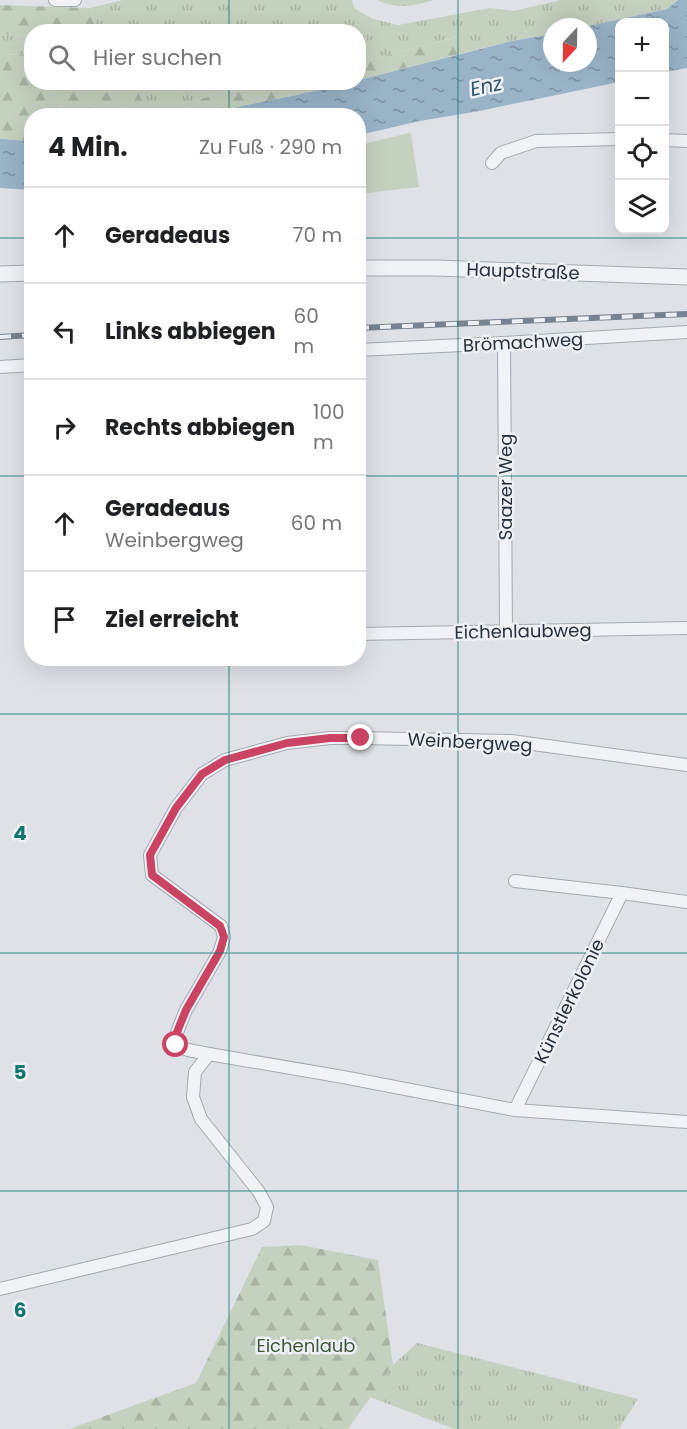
<!DOCTYPE html>
<html lang="de">
<meta charset="utf-8">
<style>
:root{--surface:#fff;--page:#f6f6f6;--text:#202124;--muted:#757577;--line:#e0e0e0}
body{margin:0;font-family:Poppins,sans-serif;background:var(--page);color:var(--text)}
.controls{position:absolute;right:18px;top:18px;display:grid;overflow:hidden;border-radius:12px;box-shadow:0 6px 24px #0002}
.controls button{width:54px;height:54px;display:grid;place-items:center;padding:0;border:0;border-bottom:2px solid var(--line);background:var(--surface);color:var(--text);font:30px sans-serif}
.compass{position:absolute;left:543px;top:18px;width:54px;height:54px;border-radius:50%;background:var(--surface);box-shadow:0 6px 24px #0002;rotate:202deg}
.stop{position:absolute;width:18px;height:18px;margin:-14px;border:4px solid #cb4363;border-radius:50%;background:#fff}
.stop.end{background:#cb4363;border-color:#fff;box-shadow:0 2px 6px #0008}
.list{margin:0;padding:0;list-style:none}
h2{display:flex;justify-content:space-between;align-items:center;height:78px;margin:0;padding:0 24px;font-size:26px}
h2 small{font-size:20px;font-weight:400;color:var(--muted)}
.list li{display:grid;grid-template-columns:39px 1fr auto;gap:18px;align-items:center;box-sizing:border-box;height:96px;padding:0 24px;border-top:2px solid var(--line)}
.list b{display:block;font-size:22px;white-space:nowrap}
.list p{margin:0;font-size:20px;white-space:nowrap;color:var(--muted)}
.list em{font-size:20px;font-style:normal;color:var(--muted)}
.icon{flex:none;width:33px;height:33px;fill:none;stroke:currentColor;stroke-width:2;stroke-linecap:round;stroke-linejoin:round}
.map{position:relative;flex:none;width:687px;height:1429px;overflow:hidden}
.search{position:absolute;background:var(--surface);box-shadow:0 6px 24px #0002;left:24px;top:24px;width:342px;height:66px;display:flex;align-items:center;gap:15px;box-sizing:border-box;padding:0 21px;border-radius:24px;color:var(--muted);font-size:22px}
.panel{position:absolute;background:var(--surface);box-shadow:0 6px 24px #0002;left:24px;top:108px;width:342px;height:558px;border-radius:24px}
.map>svg:first-child{display:block}
.grass{fill:url(#grass-tufts)}
.forest{fill:url(#forest-firs)}
.garden{fill:#c5d1bf}
.water{fill:url(#water-ripples)}
.lines{fill:none;stroke-linecap:round;stroke-linejoin:round}
.minor-casing{stroke:#a3a9b1;stroke-width:14}
.tertiary-casing{stroke:#a3a9b1;stroke-width:17}
.minor{stroke:#f0f2f5;stroke-width:12}
.tertiary{stroke:#f0f2f5;stroke-width:15}
.rail-casing{stroke:#778390;stroke-width:6}
.rail{stroke:#edf1f5;stroke-width:4;stroke-dasharray:11;stroke-linecap:butt}
.route{stroke:#cb4363;stroke-width:8}
.grid{fill:none;stroke:#0f766e;stroke-width:1.5;stroke-opacity:0.55}
.labels{text-anchor:middle;dominant-baseline:central;stroke-width:5;stroke-linejoin:round;paint-order:stroke}
.street-label{font-size:18px;fill:#27313d;stroke:#edf1f5}
.park-label{font-size:18px;fill:#3e5935;stroke:#edf1f5}
.water-label{font-size:20px;font-style:italic;fill:#325370;stroke:#edf1f5}
.grid-label{font-size:20px;text-anchor:middle;font-weight:bold;fill:#0f766e;stroke:#edf1f5;stroke-width:5;stroke-linejoin:round;paint-order:stroke}
</style>
<div class="map">
<svg width="687" height="1429" viewBox="0 0 687 1429">
<defs>
<pattern id="grass-tufts" width="24" height="20" patternUnits="userSpaceOnUse" patternTransform="scale(1.5)"><rect width="24" height="20" fill="#c5d1bf"/><path d="M3 7l-1-3M5 7V3M7 7l1-3M15 17l-1-3M17 17v-4M19 17l1-3" fill="none" stroke="#a9b4a5"/></pattern>
<pattern id="forest-firs" width="22" height="20" patternUnits="userSpaceOnUse" patternTransform="scale(1.5)"><rect width="22" height="20" fill="#c5d1bf"/><path d="M5 1l3.5 6h-7zM16 11l3.5 6h-7z" fill="#a9b4a5"/></pattern>
<pattern id="water-ripples" width="26" height="14" patternUnits="userSpaceOnUse" patternTransform="scale(1.5)"><rect width="26" height="14" fill="#99b3c7"/><path d="M2 4q2-2 4 0t4 0M15 11q2-2 4 0t4 0" fill="none" stroke="#7d92a3"/></pattern>
</defs>
<rect width="100%" height="100%" fill="#dee2e7"/>
<path class="grass" d="M123 0H352L354 8 373 19 398 25 490 8 513 11 561 0H678L667 9 584 27H552V34L512 41 467 52 457 37 359 62 358 32 91 31 96 27 90 8Z
M377 0H434C413 6 398 10 377 0Z
M0 34 31 36V54L0 55Z
M133 83H269L148 111Z
M417 1343 638 1399 619 1429H454L370 1397 393 1365Z"/>
<path class="forest" d="M0 5 90 8 96 27 91 31 32 32 31 36 0 34Z
M458 37 467 52 359 80V62Z
M31 54 32 82 133 83 148 111 269 83H347L302 94 197 115 32 116 31 141 0 139V55Z
M300 1245 378 1260 393 1365 348 1429H69L196 1383 262 1247Z"/>
<path class="garden" d="M409 133 411 134 419 187 359 194V145Z"/>
<path class="water" d="M678 0H687V68L665 72 664 22H620L619 82 479 111 420 121 359 135 358 116 197 115 302 94 347 83 358 82 359 80 512 41 552 34V63H588V27H584L667 9Z
M0 139 31 141V190L0 188Z"/>
<g class="lines">
<g class="minor-casing">
<path id="minor" d="M55 0H75
M664 140 687 141
M492 163 501 153 536 141 620 139
M504 343 506 631
M358 350 504 343 687 332
M0 367 32 365
M358 634 687 628
M687 765 511 741 361 738H330L287 743 225 760 202 774 176 808 150 855 152 875 221 926 224 937 220 951 186 1010 177 1032 176 1045 188 1050 209 1054 343 1077 515 1110 687 1122
M515 881 622 893 687 902
M515 1110 622 893
M0 1289 252 1229 264 1221 267 1207 259 1192 201 1119 193 1097 195 1072 209 1054"/>
</g>
<g class="tertiary-casing">
<path id="tertiary" d="M358 268H436L687 277
M0 274 32 273"/>
</g>
<use href="#minor" class="minor"/>
<use href="#tertiary" class="tertiary"/>
<g class="rail-casing">
<path id="rail" d="M358 328 687 314
M0 337 32 335"/>
</g>
<use href="#rail" class="rail"/>
</g>
<g class="lines">
<path class="route" d="M176 1045 177 1032 186 1010 220 951 224 937 220 926 152 875 150 855 176 808 202 774 225 760 287 743 330 738H361"/>
</g>
<path class="grid" d="M229 0V32M458 0V1429M229 82V116M0 238H32M358 238H687M0 476H32M358 476H687M229 658V1429M0 714H687M0 953H687M0 1191H687"/>
<g class="labels">
<g class="street-label">
<text transform="translate(523 271) rotate(2)">Hauptstraße</text>
<text transform="translate(523 342) rotate(-3)">Brömachweg</text>
<text transform="translate(505 487) rotate(-90)">Saazer Weg</text>
<text transform="translate(523 631) rotate(-1)">Eichenlaubweg</text>
<text transform="translate(470 742) rotate(3)">Weinbergweg</text>
<text transform="translate(569 1001) rotate(-64)">Künstlerkolonie</text>
</g>
<g class="park-label">
<text x="306" y="1345">Eichenlaub</text>
</g>
<g class="water-label">
<text transform="translate(486 86) rotate(-12)">Enz</text>
</g>
</g>
<g class="grid-label">
<text x="20" y="840">4</text>
<text x="20" y="1079">5</text>
<text x="20" y="1317">6</text>
</g>
</svg>
<div class="controls">
<button>+</button>
<button>−</button>
<button><svg class="icon" aria-label="locate" viewBox="0 0 24 24"><circle cx="12" cy="12" r="6"/><path d="M12 2v4M12 18v4M2 12h4M18 12h4"/></svg></button>
<button><svg class="icon" aria-label="layers" viewBox="0 0 24 24"><path d="M12 4l9 5-9 5-9-5zM3 14l9 5 9-5"/></svg></button>
</div>
<svg class="compass" viewBox="-18 -18 36 36"><path d="M0-13l5 13h-10z" fill="#e53935"/><path d="M0 13l5-13h-10z" fill="#757577"/></svg>
<div class="stop" style="left:176px;top:1045px"></div>
<div class="stop end" style="left:361px;top:738px"></div>
<div class="search"><svg class="icon" aria-label="search" viewBox="0 0 24 24"><circle cx="10" cy="10" r="6"/><path d="M15 15l6 6"/></svg>Hier suchen</div>
<section class="panel">
<h2>4 Min.<small>Zu Fuß · 290 m</small></h2>
<ul class="list">
<li><svg class="icon" aria-label="ahead" viewBox="0 0 24 24"><path d="M12 20V5M6 11l6-6 6 6"/></svg><div><b>Geradeaus</b></div><em>70 m</em></li>
<li><svg class="icon" aria-label="left" viewBox="0 0 24 24"><path d="M17 20v-9H6M10 6l-5 5 5 5"/></svg><div><b>Links abbiegen</b></div><em>60 m</em></li>
<li><svg class="icon" aria-label="right" viewBox="0 0 24 24"><path d="M7 20v-9h11M14 6l5 5-5 5"/></svg><div><b>Rechts abbiegen</b></div><em>100 m</em></li>
<li><svg class="icon" aria-label="ahead" viewBox="0 0 24 24"><path d="M12 20V5M6 11l6-6 6 6"/></svg><div><b>Geradeaus</b><p>Weinbergweg</p></div><em>60 m</em></li>
<li><svg class="icon" aria-label="arrive" viewBox="0 0 24 24"><path d="M6 21V4h12l-3 4 3 4H6"/></svg><div><b>Ziel erreicht</b></div></li>
</ul>
</section>
</div>
